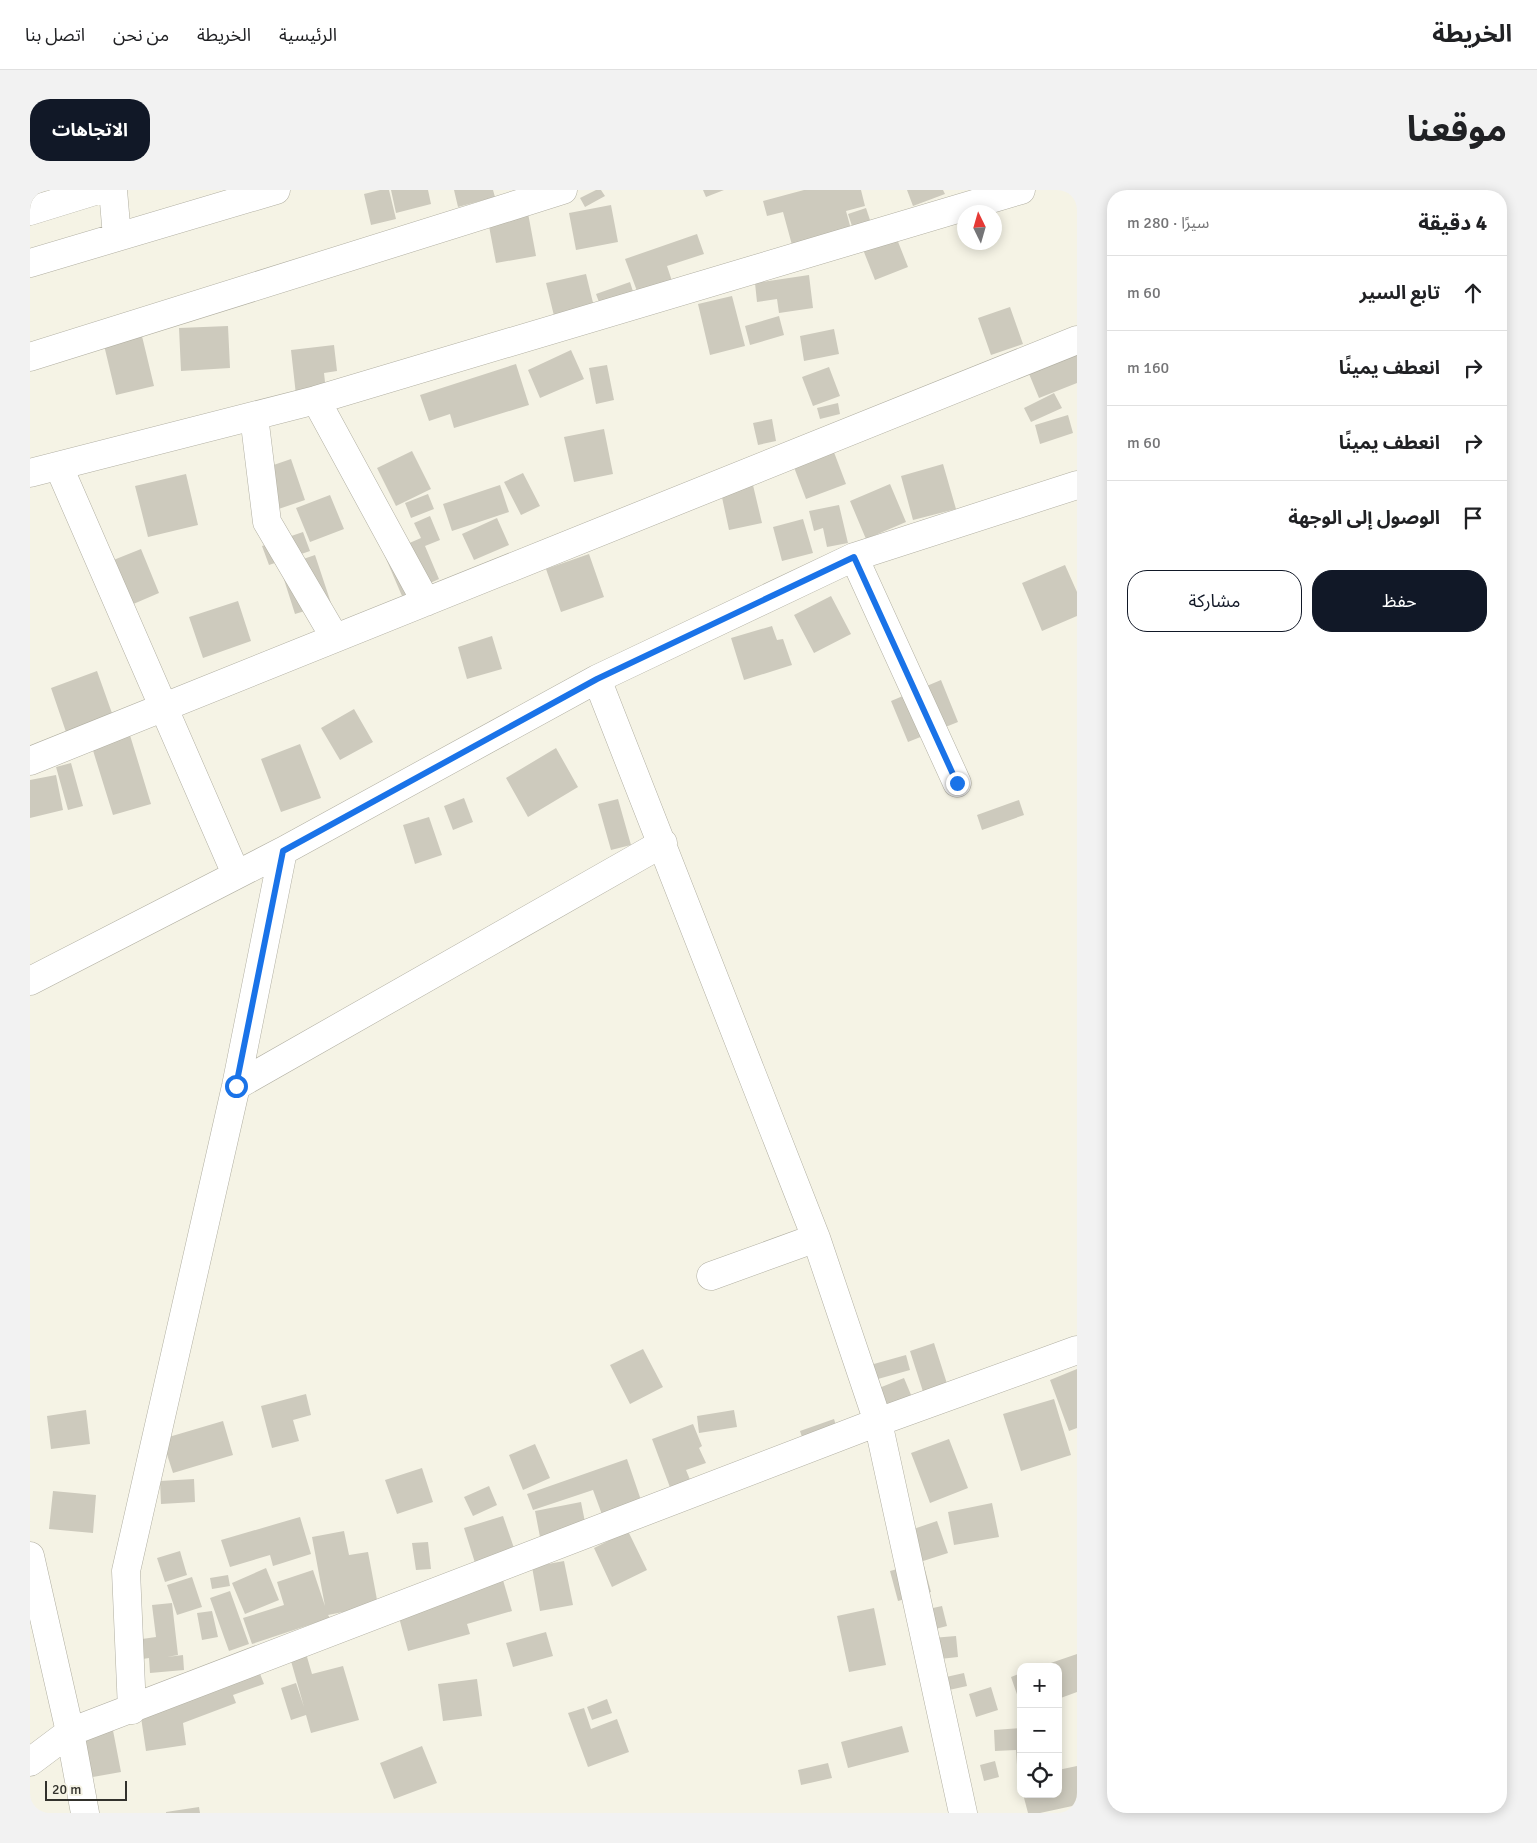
<!DOCTYPE html>
<html lang="ar">
<meta charset="utf-8">
<style>
:root{--surface:#fff;--page:#f2f2f2;--text:#202124;--muted:#757577;--line:#e0e0e0;--accent:#111827}
body{margin:0;font-family:Signika,"Noto Sans Arabic",sans-serif;background:var(--page);color:var(--text);direction:rtl}
.controls{position:absolute;right:15px;bottom:15px;display:grid;overflow:hidden;border-radius:10px;box-shadow:0 2px 12px #0003}
.controls button{width:45px;height:45px;display:grid;place-items:center;padding:0;border:0;border-bottom:1px solid var(--line);background:var(--surface);color:var(--text);font:25px sans-serif}
.compass{position:absolute;left:927px;top:15px;width:45px;height:45px;border-radius:50%;background:var(--surface);box-shadow:0 2px 12px #0003;rotate:355deg}
.scale{position:absolute;left:15px;bottom:12px;width:82px;box-sizing:border-box;padding-left:5px;border:2px solid #32312c;border-top:0;font-size:14px;line-height:18px;white-space:nowrap;color:#32312c;-webkit-text-stroke:4px #f5f3e5;paint-order:stroke}
.stop{position:absolute;width:15px;height:15px;margin:-11px;border:4px solid #1a73e8;border-radius:50%;background:#fff}
.stop.end{background:#1a73e8;border-color:#fff;box-shadow:0 1px 5px #0008}
.list{margin:0;padding:0;list-style:none}
h2{display:flex;justify-content:space-between;align-items:center;height:65px;margin:0;padding:0 20px;font-size:21px}
h2 small{font-size:16px;font-weight:400;color:var(--muted)}
.list li{display:grid;grid-template-columns:32px 1fr auto;gap:15px;align-items:center;box-sizing:border-box;height:75px;padding:0 20px;border-top:1px solid var(--line)}
.list b{display:block;font-size:19px;white-space:nowrap}
.list em{font-size:16px;font-style:normal;color:var(--muted)}
.actions{display:flex;gap:10px;padding:15px 20px}
.actions a{flex:1;padding:11px 0;border:1px solid var(--accent);border-radius:20px;text-align:center;font-size:18px;color:var(--accent)}
.actions .main{background:var(--accent);color:#fff}
.icon{flex:none;width:28px;height:28px;fill:none;stroke:currentColor;stroke-width:2;stroke-linecap:round;stroke-linejoin:round}
.map{position:relative;flex:none;width:1047px;height:1623px;overflow:hidden;direction:ltr;border-radius:20px}
header{display:flex;align-items:center;gap:30px;box-sizing:border-box;height:70px;padding:0 25px;background:var(--surface);border-bottom:1px solid var(--line)}
header strong{font-size:24px}
nav{display:flex;gap:28px;margin-inline-start:auto;font-size:18px}
.intro{display:flex;align-items:center;justify-content:space-between;box-sizing:border-box;height:120px;padding:0 30px}
h1{margin:0;font-size:35px}
.button{padding:12px 22px;border-radius:20px;background:var(--accent);color:#fff;font-size:18px;font-weight:700}
main{display:flex;gap:30px;padding:0 30px}
aside{flex:1;background:var(--surface);border-radius:20px;box-shadow:0 2px 12px #0003}
.map>svg:first-child{display:block}
.building{fill:#cdcabd}
.lines{fill:none;stroke-linecap:round;stroke-linejoin:round}
.minor-casing{stroke:#b1afa2;stroke-width:29}
.minor{stroke:#fff;stroke-width:28}
.route{stroke:#1a73e8;stroke-width:6}
</style>
<header>
<strong>الخريطة</strong>
<nav><a>الرئيسية</a><a>الخريطة</a><a>من نحن</a><a>اتصل بنا</a></nav>
</header>
<div class="intro"><h1>موقعنا</h1><a class="button">الاتجاهات</a></div>
<main>
<aside>
<h2>4 دقيقة<small>سيرًا · 280 m</small></h2>
<ul class="list">
<li><svg class="icon" aria-label="ahead" viewBox="0 0 24 24"><path d="M12 20V5M6 11l6-6 6 6"/></svg><div><b>تابع السير</b></div><em>60 m</em></li>
<li><svg class="icon" aria-label="right" viewBox="0 0 24 24"><path d="M7 20v-9h11M14 6l5 5-5 5"/></svg><div><b>انعطف يمينًا</b></div><em>160 m</em></li>
<li><svg class="icon" aria-label="right" viewBox="0 0 24 24"><path d="M7 20v-9h11M14 6l5 5-5 5"/></svg><div><b>انعطف يمينًا</b></div><em>60 m</em></li>
<li><svg class="icon" aria-label="arrive" viewBox="0 0 24 24"><path d="M6 21V4h12l-3 4 3 4H6"/></svg><div><b>الوصول إلى الوجهة</b></div></li>
</ul>
<div class="actions"><a class="main">حفظ</a><a>مشاركة</a></div>
</aside>
<div class="map">
<svg width="1047" height="1623" viewBox="0 0 1047 1623">
<rect width="100%" height="100%" fill="#f5f3e5"/>
<path class="building" d="M350 0H359L366 29 341 35 334 4Z
M361 0H398L401 14 366 23Z
M424 0H463L465 7 428 17Z
M566 0H571L575 6 555 17 550 8Z
M673 0H694L676 7Z
M774 0H831L835 16 816 21 821 39 762 55 753 22 737 26 733 11Z
M877 0H913L915 4 883 16Z
M581 15 588 52 546 60 539 23Z
M836 18 841 33 823 39 818 24Z
M498 23 506 66 466 73 458 31Z
M667 44 674 64 637 76 644 97 610 109 595 69Z
M865 44 878 77 845 90 832 57Z
M556 84 566 125 526 134 516 93Z
M779 85 783 118 749 123 747 109 727 112 725 93Z
M600 92 606 111 573 123 566 104Z
M702 106 715 156 680 165 668 114Z
M980 117 993 154 961 165 948 128Z
M749 126 754 145 720 155 715 136Z
M198 136 200 178 151 181 149 138Z
M804 139 809 164 774 171 770 146Z
M111 142 124 196 86 205 73 151Z
M304 155 307 181 294 183 296 201 266 205 261 160Z
M541 160 554 189 510 208 498 180Z
M1047 160V193L1009 208 997 179Z
M486 174 499 215 424 238 420 224 399 231 390 205Z
M577 175 584 210 566 214 559 178Z
M799 177 810 206 783 216 772 187Z
M1024 203 1032 218 1001 232 994 218Z
M808 213 810 224 790 229 787 218Z
M1038 225 1043 243 1010 254 1005 235Z
M742 229 746 251 728 255 723 233Z
M574 239 583 284 544 292 534 247Z
M802 257 816 294 776 309 762 272Z
M382 261 401 299 366 316 347 278Z
M261 269 275 310 234 324 220 283Z
M913 274 926 319 883 330 871 286Z
M493 283 510 316 491 325 474 292Z
M156 284 168 335 118 347 105 296Z
M722 291 732 333 699 340 690 298Z
M860 294 876 332 836 349 820 311Z
M470 295 479 322 422 341 413 314Z
M398 304 404 319 381 328 375 313Z
M300 305 314 339 280 352 266 318Z
M809 315 818 353 797 357 793 338 784 341 779 321Z
M400 326 410 350 395 356 409 389 372 406 354 364 391 348 384 333Z
M467 328 479 355 444 370 432 344Z
M773 329 783 363 752 371 743 337Z
M273 342 280 361 239 375 232 356Z
M111 359 129 403 80 424 61 379Z
M559 364 574 407 531 422 516 379Z
M285 365 301 413 265 424 250 377Z
M1035 375 1047 402V426L1012 441 992 393Z
M801 406 821 444 784 463 764 425Z
M208 411 221 451 173 468 159 427Z
M742 436 747 450 753 449 762 475 714 490 701 448Z
M462 446 472 479 437 489 428 457Z
M67 481 83 526 36 542 21 498Z
M911 490 928 532 878 552 861 511Z
M324 519 343 552 310 570 291 538Z
M99 542 121 614 83 625 61 554Z
M270 554 291 608 251 622 231 569Z
M526 558 548 597 498 627 476 588Z
M41 573 53 616 38 620 26 577Z
M26 585 33 620 0 628V590Z
M434 608 443 632 423 640 414 616Z
M588 609 601 655 581 660 568 614Z
M989 610 994 625 952 640 947 625Z
M399 627 412 665 385 674 373 635Z
M904 1153 920 1203 896 1211 880 1161Z
M613 1159 633 1197 600 1214 580 1175Z
M876 1165 880 1180 830 1194 826 1179Z
M1047 1179V1238L1039 1241 1020 1190Z
M874 1188 884 1212 858 1222 849 1198Z
M276 1204 281 1225 263 1230 269 1251 242 1258 231 1216Z
M1024 1209 1041 1265 991 1281 973 1224Z
M56 1220 60 1254 21 1259 17 1226Z
M704 1220 707 1237 669 1243 667 1226Z
M804 1229 809 1245 775 1256 770 1241Z
M193 1231 203 1265 143 1283 132 1249Z
M663 1234 672 1256 669 1258 676 1273 656 1280 661 1292 641 1300 622 1249Z
M919 1249 938 1298 900 1313 881 1263Z
M505 1254 520 1288 493 1300 479 1265Z
M597 1269 613 1316 574 1330 563 1300 503 1320 497 1304Z
M392 1278 403 1312 367 1324 355 1290Z
M164 1289 165 1312 131 1314 130 1291Z
M459 1296 467 1315 443 1326 434 1307Z
M23 1301 66 1305 63 1343 19 1339Z
M551 1312 556 1337 510 1347 505 1321Z
M962 1313 969 1347 924 1355 918 1322Z
M473 1326 486 1364 446 1376 434 1338Z
M270 1327 281 1364 243 1376 240 1365 200 1377 191 1350Z
M907 1331 918 1363 887 1373 893 1372 901 1402 868 1411 860 1381 871 1378 860 1347Z
M314 1341 319 1365 338 1362 348 1415 298 1425 300 1428 222 1454 213 1428 254 1415 247 1392 283 1380 295 1416 282 1347Z
M598 1341 617 1380 582 1397 564 1358Z
M398 1352 401 1379 386 1380 382 1353Z
M150 1361 157 1385 135 1392 127 1368Z
M534 1371 543 1415 510 1421 502 1377Z
M236 1378 249 1410 215 1424 202 1393Z
M198 1385 200 1396 182 1399 180 1388Z
M162 1387 172 1417 147 1425 137 1395Z
M473 1390 482 1421 437 1434 440 1444 378 1461 367 1420Z
M200 1401 219 1454 199 1461 180 1408Z
M142 1413 148 1465 137 1467 153 1465 154 1480 120 1483 119 1468 100 1471 98 1451 126 1447 122 1415Z
M912 1416 917 1436 890 1443 885 1422Z
M844 1418 856 1475 819 1482 807 1426Z
M182 1421 188 1447 172 1450 167 1423Z
M516 1442 523 1466 483 1477 476 1453Z
M926 1446 928 1467 892 1471 890 1449Z
M275 1460 282 1484 313 1476 329 1530 281 1543 276 1525 261 1530 251 1498 266 1493 274 1517 259 1464Z
M1047 1464V1502L1028 1509V1477L1012 1476Z
M227 1476 234 1494 203 1505 206 1513 153 1533 156 1555 116 1561 109 1514Z
M934 1483 937 1496 901 1504 898 1491Z
M991 1483V1513H990L981 1487Z
M447 1489 452 1526 413 1531 408 1494Z
M961 1497 968 1520 946 1527 939 1504Z
M577 1509 582 1523 562 1530 557 1517Z
M554 1518 561 1539 587 1529 599 1562 558 1577 538 1523Z
M81 1530 91 1582 46 1590 36 1538Z
M872 1536 879 1562 818 1578 811 1552Z
M991 1538V1575H987L986 1560 965 1561 964 1540Z
M392 1556 407 1593 364 1609 350 1573Z
M965 1571 969 1587 954 1591 950 1575Z
M798 1573 802 1588 771 1595 768 1580Z
M1047 1576V1615L1010 1623H998L993 1604H1028V1580Z
M169 1617 170 1623H136V1622Z"/>
<g class="lines">
<g class="minor-casing">
<path id="minor" d="M83 0 87 47
M0 21 68 0
M0 73 246 0
M0 167 533 0
M286 210 396 412
M224 226 237 332 305 448
M29 277 206 684
M0 283 286 210 991 0
M824 367 927 593
M567 489 786 1048 848 1232 933 1623
M0 571 1047 150
M0 791 253 661 567 489 824 367 1047 295
M206 896 633 653
M681 1086 786 1048
M0 1366 40 1542 55 1623
M102 1520 96 1381 206 896 253 661
M0 1572 40 1542 848 1232 1047 1160"/>
</g>
<use href="#minor" class="minor"/>
</g>
<g class="lines">
<path class="route" d="M206 896 253 661 567 489 824 367 927 593"/>
</g>
</svg>
<div class="controls">
<button>+</button>
<button>−</button>
<button><svg class="icon" aria-label="locate" viewBox="0 0 24 24"><circle cx="12" cy="12" r="6"/><path d="M12 2v4M12 18v4M2 12h4M18 12h4"/></svg></button>
</div>
<svg class="compass" viewBox="-18 -18 36 36"><path d="M0-13l5 13h-10z" fill="#e53935"/><path d="M0 13l5-13h-10z" fill="#757577"/></svg>
<div class="scale">20 m</div>
<div class="stop" style="left:206px;top:896px"></div>
<div class="stop end" style="left:927px;top:593px"></div>
</div>
</main>
